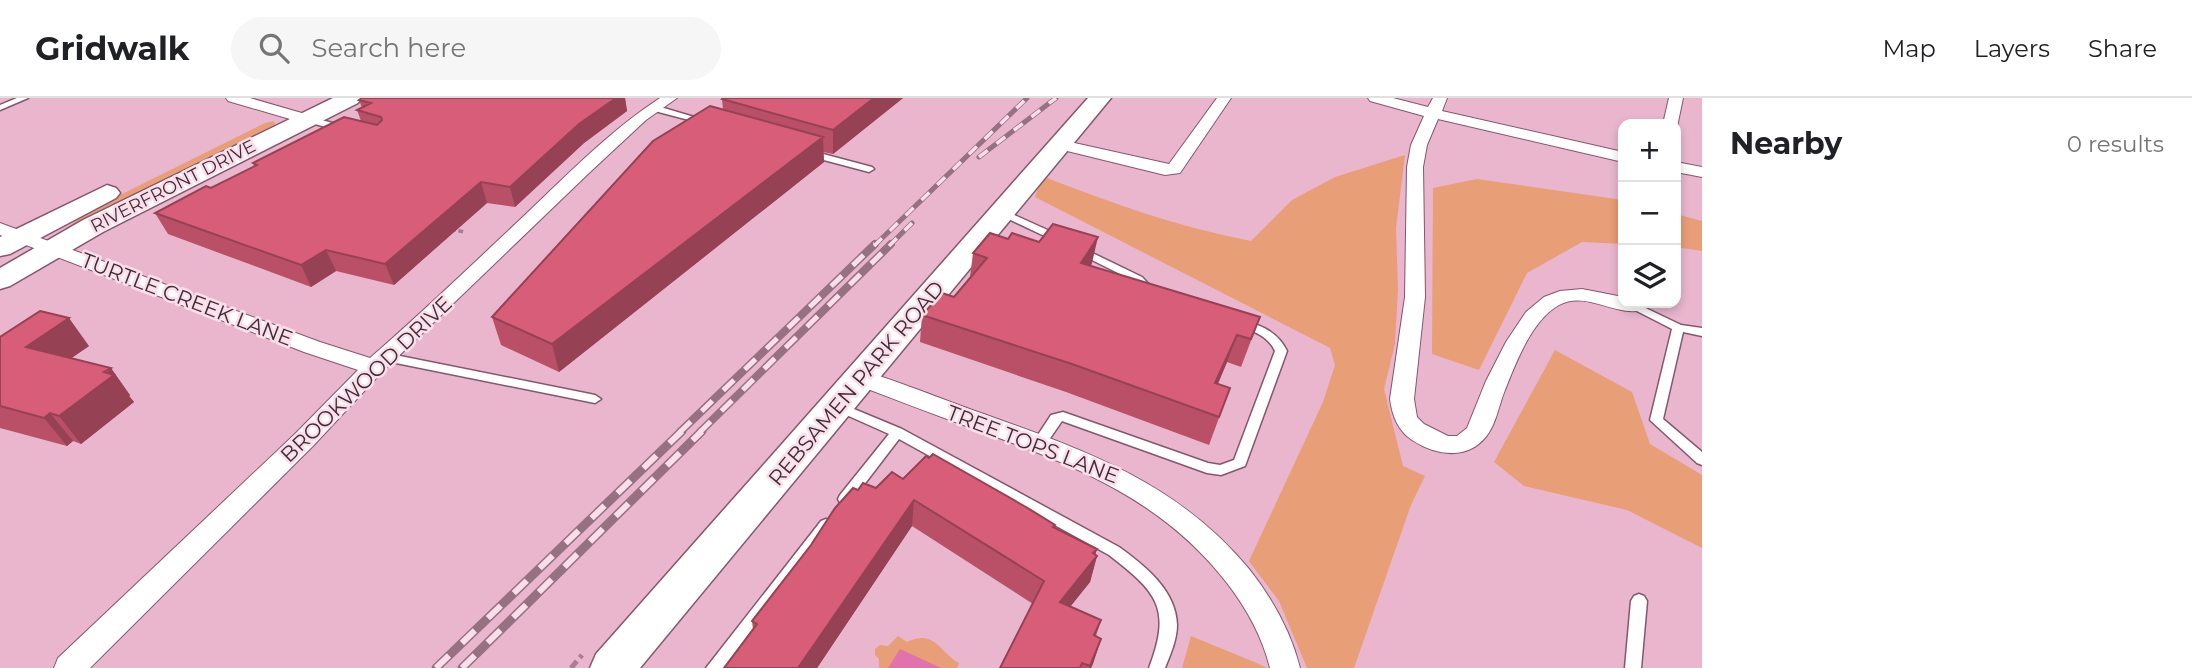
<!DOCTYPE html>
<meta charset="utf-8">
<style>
:root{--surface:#fff;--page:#f6f6f6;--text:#202124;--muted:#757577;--line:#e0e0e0}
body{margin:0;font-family:Montserrat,sans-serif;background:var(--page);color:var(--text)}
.controls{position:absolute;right:21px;top:21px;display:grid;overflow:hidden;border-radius:14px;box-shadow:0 4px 10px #0003}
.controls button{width:63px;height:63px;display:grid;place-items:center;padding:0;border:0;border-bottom:2px solid var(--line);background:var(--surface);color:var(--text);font:35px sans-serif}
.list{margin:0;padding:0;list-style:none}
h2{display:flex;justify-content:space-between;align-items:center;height:91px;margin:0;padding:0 28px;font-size:30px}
h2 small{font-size:23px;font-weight:400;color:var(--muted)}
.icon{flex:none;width:38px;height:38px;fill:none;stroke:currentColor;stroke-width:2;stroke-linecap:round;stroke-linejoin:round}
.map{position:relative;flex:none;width:1702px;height:570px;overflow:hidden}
header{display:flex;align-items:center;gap:42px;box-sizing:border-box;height:98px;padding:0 35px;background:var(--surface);border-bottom:2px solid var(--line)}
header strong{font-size:33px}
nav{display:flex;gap:38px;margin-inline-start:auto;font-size:24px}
.search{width:490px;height:63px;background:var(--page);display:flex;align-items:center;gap:18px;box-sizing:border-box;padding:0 24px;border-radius:38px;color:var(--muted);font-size:26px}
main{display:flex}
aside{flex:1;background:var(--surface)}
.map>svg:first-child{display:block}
.green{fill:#e89e76}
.water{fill:#e272ae}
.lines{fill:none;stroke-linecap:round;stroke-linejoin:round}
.lane-casing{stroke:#83576c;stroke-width:3}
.street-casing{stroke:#83576c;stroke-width:2}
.secondary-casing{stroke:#83576c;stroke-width:3}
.path-far1{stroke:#a67f91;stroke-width:3.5;stroke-dasharray:5 2.5;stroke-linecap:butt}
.path{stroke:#a67f91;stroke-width:5;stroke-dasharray:9 4.5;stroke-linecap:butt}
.lane{fill:#fff;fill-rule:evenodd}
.street{fill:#fff;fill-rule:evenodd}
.secondary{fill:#fff;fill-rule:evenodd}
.rail-far2-casing{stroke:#957182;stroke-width:5}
.rail-far1-casing{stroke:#957182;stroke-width:8}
.rail-casing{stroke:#957182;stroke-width:9}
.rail-far2{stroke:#fadfeb;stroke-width:3.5;stroke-dasharray:11;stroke-linecap:butt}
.rail-far1{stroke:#fadfeb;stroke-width:5;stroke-dasharray:15;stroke-linecap:butt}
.rail{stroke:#fadfeb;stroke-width:6;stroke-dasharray:18;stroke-linecap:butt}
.wall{fill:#b95067}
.shaded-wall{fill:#964154}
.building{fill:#d75d78;stroke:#964154;stroke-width:2}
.labels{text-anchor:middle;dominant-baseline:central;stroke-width:5;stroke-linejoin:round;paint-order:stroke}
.far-street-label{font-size:18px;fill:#3f2c35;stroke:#fadfeb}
.street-label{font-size:21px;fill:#3f2c35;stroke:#fadfeb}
</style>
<header>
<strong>Gridwalk</strong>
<div class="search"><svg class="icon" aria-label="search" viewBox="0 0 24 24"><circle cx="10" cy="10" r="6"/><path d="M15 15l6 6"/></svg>Search here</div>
<nav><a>Map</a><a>Layers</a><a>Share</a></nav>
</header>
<main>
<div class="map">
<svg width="1702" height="570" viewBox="0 0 1702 570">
<rect width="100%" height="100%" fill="#e9b6ce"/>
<path class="green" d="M274 23 275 27 70 131 66 130 98 108 265 25Z
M1405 57 1396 130 1398 191 1395 246 1384 291 1403 368 1425 378 1411 407 1354 570H1307L1279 503 1249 463 1323 304 1335 267 1330 250 1035 99 1042 78C1111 105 1178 129 1251 143L1292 102 1335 79Z
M1477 81 1623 102V146L1582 144 1527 175 1479 272 1432 256 1433 90Z
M1676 116 1702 123V153L1676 149Z
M1555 252 1632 294 1650 346 1702 377V450L1627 412 1524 388 1494 364Z
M898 538 907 544C935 530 941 556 959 565L957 570H879V561L875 557V551L880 547 888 548Z
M1191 538 1259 566 1267 570H1182Z"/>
<path class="water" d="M900 551 941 570H888Z"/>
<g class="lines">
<g class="lane-casing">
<path id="lane" d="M17 0H28L0 12V7Z
M651 8H657L711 24 704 26 651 12Z
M307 18 347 29 348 31 344 34 304 23V19Z
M808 52 872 69 874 71 869 74 805 57V53Z
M1001 111 1063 139 1064 141 1059 144 1055 143 998 116V112Z
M1082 150 1142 179 1155 193 1154 195H1146L1134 183 1078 155 1077 153Z
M1635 205 1681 227 1702 230V238L1683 234 1663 321 1702 354V367L1697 365 1650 322 1672 231 1631 210 1629 208 1631 206Z
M1243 222C1262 228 1278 234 1287 253L1245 368 1221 377 1207 375 1062 323 1044 349H1034L1032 346 1051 317 1063 314 1208 365 1220 367 1234 362 1275 253C1268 238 1254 233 1239 229L1237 226 1239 223Z
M385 255 595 297 601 301 595 305 381 262 379 259 381 256Z
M837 304 902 331 1119 449C1145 468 1176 492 1177 527 1177 542 1170 557 1165 570H1149C1172 510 1157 494 1109 457L899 341 850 405 845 406 840 405 838 401 840 397 889 336 833 311 831 308 833 305Z
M826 421 831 423 833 427 831 431 724 570H706L821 423Z
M1639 496 1644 498 1647 503 1641 570H1625L1631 503 1634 498Z"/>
</g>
<g class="street-casing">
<path id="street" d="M226 0H250L312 18 315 21 307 26 228 3Z
M660 0H677L646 22 589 75 382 274 313 348 90 570H54L58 560 295 336 358 272 304 254 0 137V125L320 244 370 260C424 213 475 164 527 115 569 75 611 32 660 0Z
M1217 0H1231L1180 75 1165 77 1055 50 1053 47 1061 42 1169 66Z
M1368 0H1393L1428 9 1433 0H1447L1442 13 1623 54V64L1438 21 1427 47 1423 69 1425 199 1414 301 1417 319 1424 326 1448 338H1457L1467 330 1486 283 1506 244 1526 214 1544 199 1560 193 1582 191 1623 199V205H1643L1645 208 1642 212C1616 219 1586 192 1559 207 1532 222 1516 264 1505 292 1500 304 1498 316 1493 327 1477 362 1441 361 1412 342 1398 333 1392 317 1390 301L1405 199 1407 69 1411 47 1424 18 1370 3Z
M1669 0H1683L1677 29 1676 26H1663Z
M1676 64 1702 69V79L1676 74Z
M860 272C901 284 941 301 981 315 1084 352 1177 384 1249 471 1272 500 1291 534 1300 570H1270C1262 538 1247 511 1227 485 1162 401 1074 367 977 332 935 317 894 301 852 285L849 280 852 275Z"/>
</g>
<g class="secondary-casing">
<path id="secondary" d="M333 0H361L358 5 103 134 10 188 0 191V170L83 122Z
M1088 0H1111L640 570H590L596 556Z
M107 87 116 90 120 95 116 100 10 156 0 158V139Z"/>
</g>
<path class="path-far1" d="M451 131 464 134"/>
<path class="path" d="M571 570 582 557"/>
<use href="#lane" class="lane"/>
<use href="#street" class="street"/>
<use href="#secondary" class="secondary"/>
<g class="rail-far2-casing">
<path id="rail-far2" d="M979 59 1056 0
M874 148 1027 0
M889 148 912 125"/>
</g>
<g class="rail-far1-casing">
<path id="rail-far1" d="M680 334 875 146
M700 334 891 146"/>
</g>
<g class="rail-casing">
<path id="rail" d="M436 570 682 333
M462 570 702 333"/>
</g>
<use href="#rail-far2" class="rail-far2"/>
<use href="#rail-far1" class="rail-far1"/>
<use href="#rail" class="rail"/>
</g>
<path class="wall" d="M362 0H625L627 13 584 45 515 109 487 105 394 187 336 173 311 189 168 136 155 115 211 90 254 68 253 65 361 23 357 12 362 10 359 2Z
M903 0 833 56 823 54 824 64 559 274 501 247 492 219 723 12 722 1Z
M973 155 1092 165 1091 168 1260 219 1241 269 1227 264 1218 286 1230 290 1209 347 1066 294 920 244 922 217 954 199 970 179Z
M0 239 89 248 71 260 130 297 129 298 134 304 81 346 73 343 67 348 0 330Z
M903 381 1055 427 1054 429 1097 451 1095 456 1097 458 1090 484 1070 509 1101 522 1096 538 1101 541 1091 570H1000L1033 506 912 428 817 570H724L753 532 752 523 858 392 876 390Z"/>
<path class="shaded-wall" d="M616 0H625L627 13 584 45 515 109 510 89 579 26Z
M874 0H903L833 56V32Z
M823 39 824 64 559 274 552 246Z
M481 84 487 105 394 187 385 166Z
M1098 139 1092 165 1076 191 1081 165Z
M326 152 336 173 311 189 301 167Z
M69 220 89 248 47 277 26 249Z
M1237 237 1227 264 1206 313 1215 285Z
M111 270 130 297 129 298 134 304 81 346 59 318Z
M50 315 73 343 67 348 44 320Z
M914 402 912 428 817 570H798Z
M1097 451 1093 463 1097 458 1090 484 1053 530 1060 504Z
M1101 541 1093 566 1091 570H1089Z"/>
<path class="building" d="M362 0H616L579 26 510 89 481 84 385 166 326 152 301 167 155 115 206 88 211 90 257 67 253 65 344 19 377 27 382 22 381 19 357 12 371 5 359 2Z
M723 0H874L833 32 722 1Z
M710 8 823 39 552 246 492 219 653 43Z
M1053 126 1098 139 1081 165 1260 219 1251 241 1237 237 1215 285 1230 290 1219 319 1072 266 922 217 942 195 954 199 987 160 973 155 990 135 1008 141 1012 135 1039 144Z
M40 213 69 220 26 249 111 270 104 274 114 277 59 318 50 315 44 320 0 308V239Z
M933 356 1026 409 1055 427 1053 429 1097 451 1093 455 1097 458 1060 504 1101 522 1094 537 1101 541 1090 568 1082 565 1080 570H1000L1044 483 914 402 798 570H724L757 526 752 523 811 447 835 410 853 390 858 392 863 385 876 390 892 374 903 381 926 358 929 360Z"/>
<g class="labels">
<g class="far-street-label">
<text transform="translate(173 88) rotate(-27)">RIVERFRONT DRIVE</text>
</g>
<g class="street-label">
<text transform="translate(187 201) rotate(21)">TURTLE CREEK LANE</text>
<text transform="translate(366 281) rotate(-44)">BROOKWOOD DRIVE</text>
<text transform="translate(856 285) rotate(-50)">REBSAMEN PARK ROAD</text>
<text transform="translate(1033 346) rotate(21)">TREE TOPS LANE</text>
</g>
</g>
</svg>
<div class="controls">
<button>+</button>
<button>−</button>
<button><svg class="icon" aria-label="layers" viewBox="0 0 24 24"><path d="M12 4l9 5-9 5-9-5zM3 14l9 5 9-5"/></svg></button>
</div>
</div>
<aside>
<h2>Nearby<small>0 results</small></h2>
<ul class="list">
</ul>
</aside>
</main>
